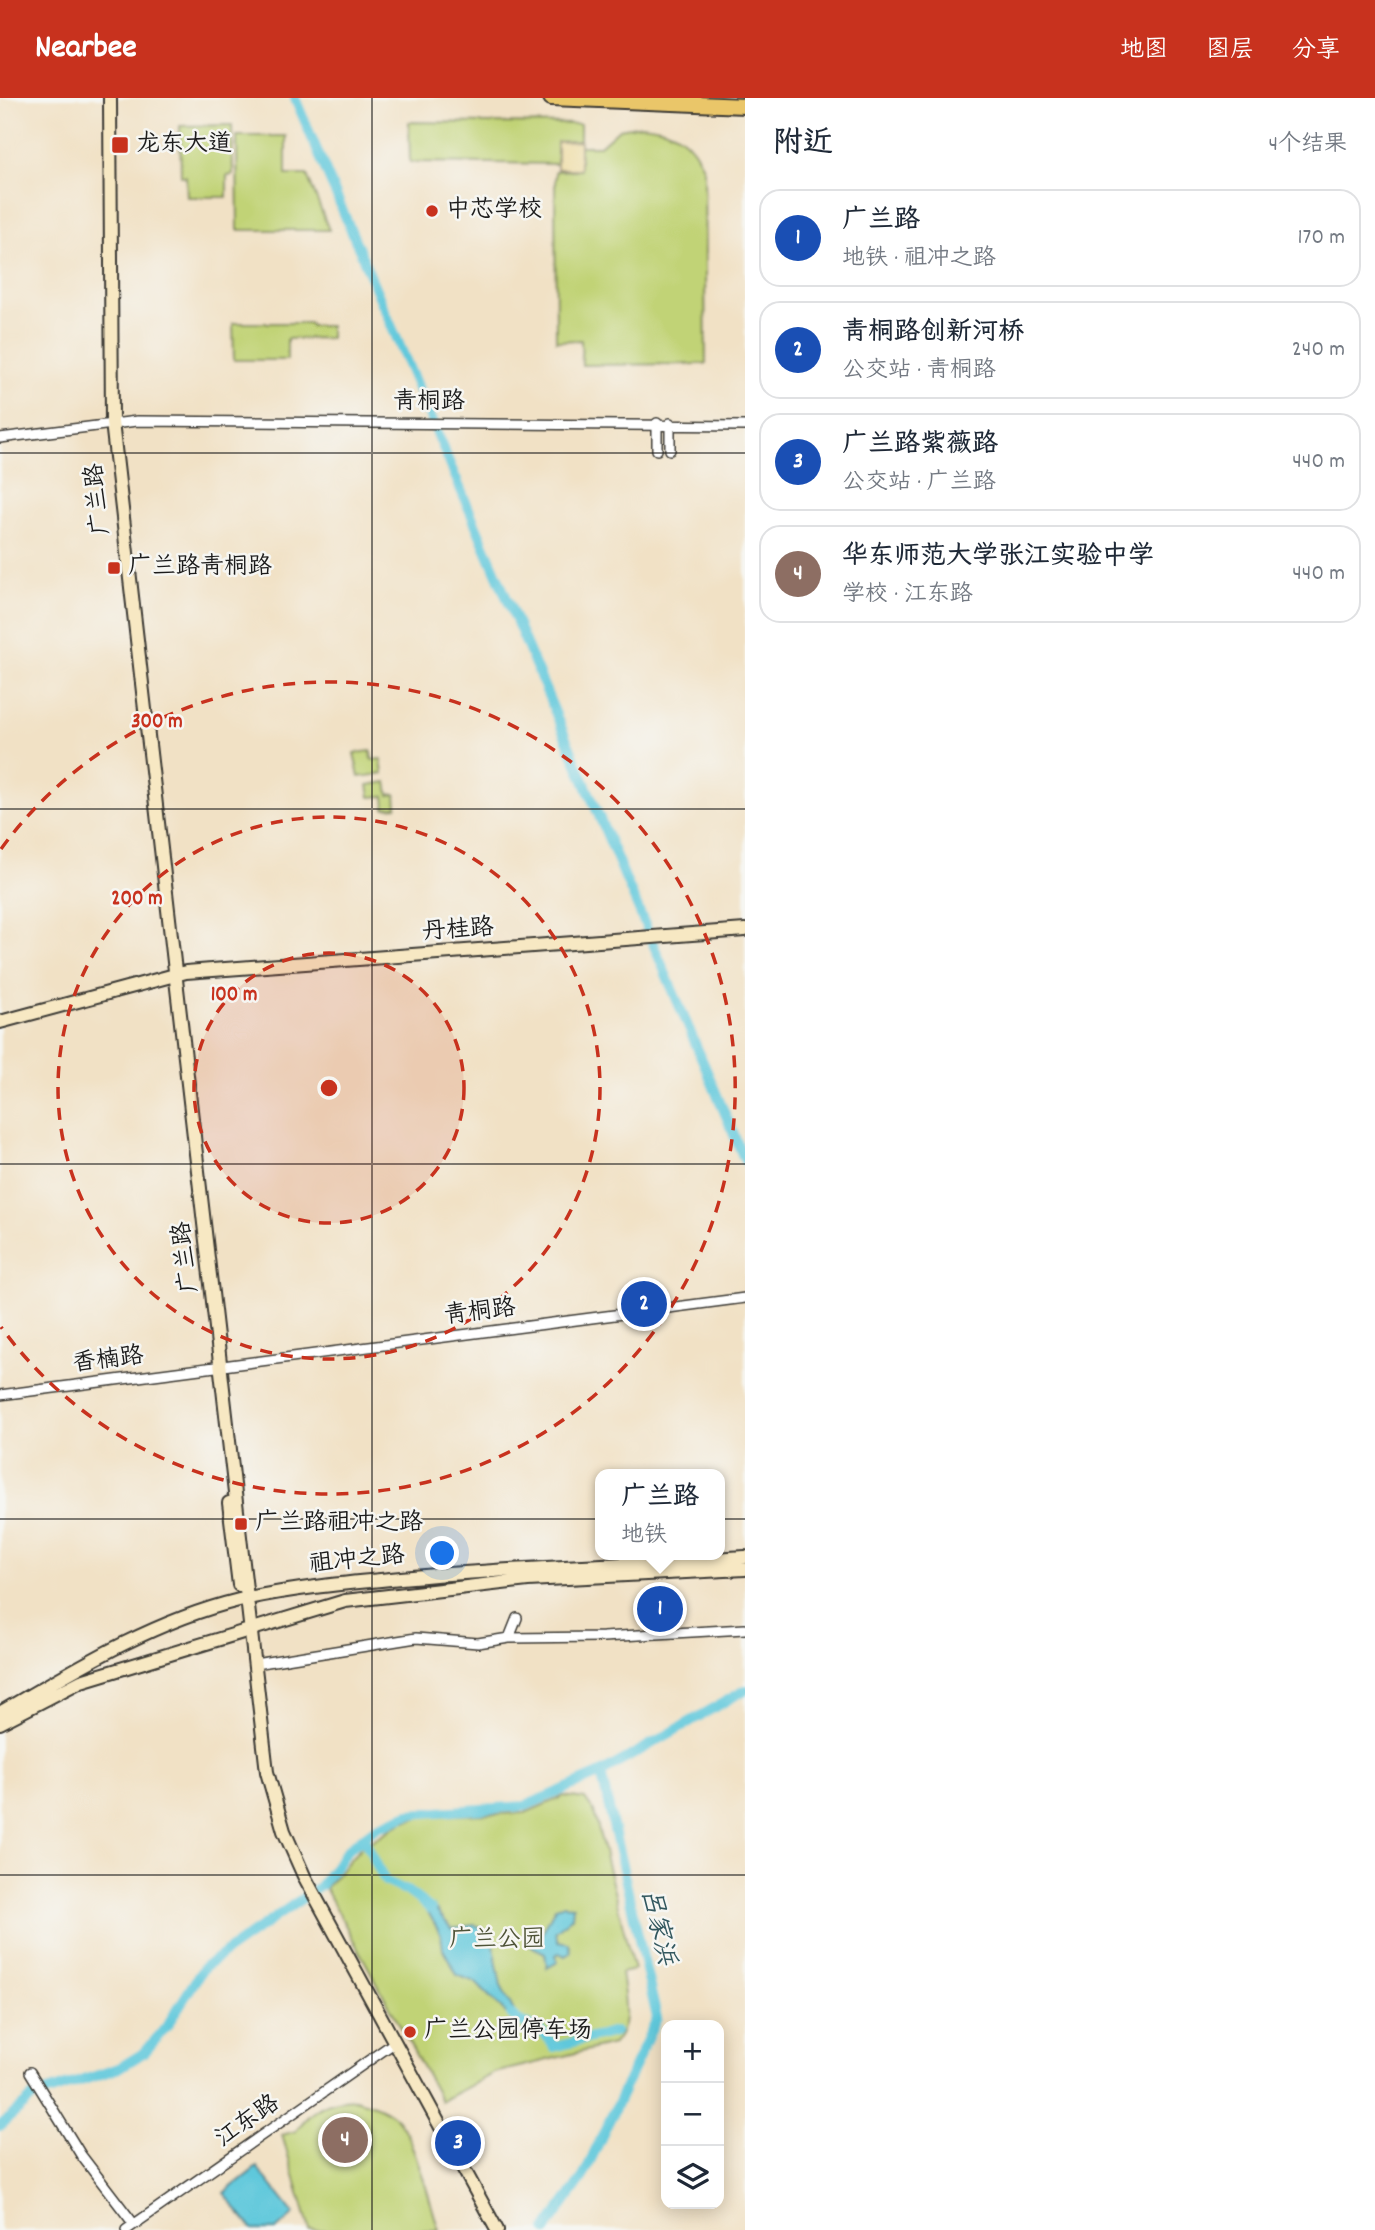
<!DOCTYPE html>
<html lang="zh">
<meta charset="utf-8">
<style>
:root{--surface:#fff;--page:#f6f6f7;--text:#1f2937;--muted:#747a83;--line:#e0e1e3;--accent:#c8321e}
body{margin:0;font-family:Dekko,"LXGW WenKai TC",sans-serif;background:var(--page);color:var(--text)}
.controls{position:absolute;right:21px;bottom:21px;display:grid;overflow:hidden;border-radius:14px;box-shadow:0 4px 18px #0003}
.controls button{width:63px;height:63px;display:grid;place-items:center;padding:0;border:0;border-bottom:2px solid var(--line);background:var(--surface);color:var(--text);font:35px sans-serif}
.you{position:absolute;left:443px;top:1456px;width:24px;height:24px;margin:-18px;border:5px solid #fff;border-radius:50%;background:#1a73e8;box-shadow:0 0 0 10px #1a73e833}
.badge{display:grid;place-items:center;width:46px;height:46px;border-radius:50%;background:var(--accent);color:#fff;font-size:23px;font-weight:700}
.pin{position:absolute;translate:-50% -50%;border:4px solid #fff;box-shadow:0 2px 7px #0006}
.popup{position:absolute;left:595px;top:1371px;width:130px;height:91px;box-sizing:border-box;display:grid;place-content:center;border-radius:14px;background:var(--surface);filter:drop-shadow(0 2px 5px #0005);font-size:23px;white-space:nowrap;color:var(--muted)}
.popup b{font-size:26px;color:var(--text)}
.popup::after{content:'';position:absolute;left:50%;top:100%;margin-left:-14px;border:14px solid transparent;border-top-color:var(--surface)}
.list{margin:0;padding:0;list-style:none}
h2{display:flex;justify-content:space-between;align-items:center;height:91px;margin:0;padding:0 28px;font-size:30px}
h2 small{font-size:23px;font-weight:400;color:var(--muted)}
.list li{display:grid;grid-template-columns:46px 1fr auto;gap:21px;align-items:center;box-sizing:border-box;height:98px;margin:0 14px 14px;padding:0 14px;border:2px solid var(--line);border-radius:21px}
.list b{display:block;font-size:26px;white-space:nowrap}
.list p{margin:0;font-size:23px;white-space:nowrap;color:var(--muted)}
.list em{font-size:23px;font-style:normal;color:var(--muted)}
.icon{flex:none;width:38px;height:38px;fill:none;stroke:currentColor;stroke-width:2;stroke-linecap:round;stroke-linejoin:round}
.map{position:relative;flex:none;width:745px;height:2132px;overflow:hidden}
header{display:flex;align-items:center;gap:42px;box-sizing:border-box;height:98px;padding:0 35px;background:var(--accent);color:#fff}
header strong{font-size:33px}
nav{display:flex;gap:38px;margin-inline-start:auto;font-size:24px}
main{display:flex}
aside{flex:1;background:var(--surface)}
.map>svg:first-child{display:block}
.green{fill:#c1d376;stroke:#6e7849;stroke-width:2}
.sand{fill:#eeda9e;stroke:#857b5d;stroke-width:2}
.water{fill:#5fc8db;stroke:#3e727c;stroke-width:2}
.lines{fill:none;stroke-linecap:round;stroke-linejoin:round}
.canal{stroke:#5fc8db;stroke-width:10}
.street-casing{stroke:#3c3a35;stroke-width:12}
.secondary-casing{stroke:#3c3a35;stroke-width:16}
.primary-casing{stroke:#3c3a35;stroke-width:18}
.street{stroke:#fff;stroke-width:9}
.secondary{stroke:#f7e8c3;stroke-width:12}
.primary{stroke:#eac669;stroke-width:14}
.grid{fill:none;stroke:#1c1c1c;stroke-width:2;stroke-opacity:0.55}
.ring{fill:none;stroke:#c8321e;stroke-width:3.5;stroke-dasharray:12 9}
.poi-dot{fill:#c8321e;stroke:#f6f6f2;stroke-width:2.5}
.labels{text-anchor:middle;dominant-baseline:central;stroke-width:5;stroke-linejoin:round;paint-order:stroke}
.poi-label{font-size:24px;fill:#1c1c1c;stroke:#f6f6f2;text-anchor:start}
.street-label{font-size:24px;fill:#1c1c1c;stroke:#f6f6f2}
.park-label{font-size:24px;fill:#4e5337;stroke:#f6f6f2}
.water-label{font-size:26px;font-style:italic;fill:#33585f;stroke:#f6f6f2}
.centre{fill:#c8321e;stroke:#f6f6f2;stroke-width:3.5}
.ring-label{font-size:21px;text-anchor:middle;font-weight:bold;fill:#c8321e;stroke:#f6f6f2;stroke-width:5;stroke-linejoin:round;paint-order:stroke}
</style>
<header>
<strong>Nearbee</strong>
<nav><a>地图</a><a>图层</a><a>分享</a></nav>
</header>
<main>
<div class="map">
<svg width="745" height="2132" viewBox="0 0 745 2132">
<rect width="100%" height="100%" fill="#f6f6f2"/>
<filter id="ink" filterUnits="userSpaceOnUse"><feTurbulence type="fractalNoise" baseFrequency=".0143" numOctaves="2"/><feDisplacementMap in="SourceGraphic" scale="14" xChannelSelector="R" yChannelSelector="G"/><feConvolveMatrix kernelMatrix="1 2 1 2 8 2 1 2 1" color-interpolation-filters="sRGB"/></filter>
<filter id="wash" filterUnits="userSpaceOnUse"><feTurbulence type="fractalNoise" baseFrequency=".00686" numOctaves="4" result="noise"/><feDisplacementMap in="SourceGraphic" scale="28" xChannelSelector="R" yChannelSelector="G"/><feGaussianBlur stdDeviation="1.57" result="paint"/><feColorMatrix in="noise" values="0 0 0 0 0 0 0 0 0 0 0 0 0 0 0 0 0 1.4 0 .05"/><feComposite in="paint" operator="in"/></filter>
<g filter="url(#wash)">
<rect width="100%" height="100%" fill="#f1e1c5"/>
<path class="green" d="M409 24 580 26V43L557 44V66L410 64Z
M232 27 233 77 227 78V99H187L186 78H181L180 28Z
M642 27C675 30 692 41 704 72L706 266 582 267 581 242 556 243 555 73 580 72V48H600L619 31Z
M237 38H286V77H307L329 132H238Z
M233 225H310L311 228H330V240L287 241V262H234Z
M371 653 372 662 381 661 383 676 359 679 354 655Z
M387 684 389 697 396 696 397 709 385 710 384 698 370 699 368 687Z
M564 1698 585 1701 594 1714 634 1872 621 1875C624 1898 632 1930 613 1946L494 1975 441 2003 325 1790 360 1750 402 1724 424 1718 525 1715Z
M355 2001C369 2005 384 2009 395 2019 414 2037 430 2105 439 2132H310L282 2037 296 2033C312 2010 328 2002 355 2001Z"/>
<path class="sand" d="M580 43V71H557V44Z"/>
<path class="water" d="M562 1807 573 1808 572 1819 555 1834 558 1843 569 1845 571 1854 565 1858 559 1855 556 1857 558 1864 547 1870 545 1855 529 1847 541 1837 555 1809Z
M434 1809 451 1830 475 1827 485 1832 494 1849 501 1888 514 1913 509 1918 475 1884 457 1877 443 1851 441 1837 428 1814Z
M257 2069 294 2116 276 2132H253L224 2095Z"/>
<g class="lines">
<path class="canal" d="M295 0 745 1063
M363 1739 385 1783 407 1793 431 1811
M511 1916C526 1932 541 1925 554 1949L615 1934
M0 2028 33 1999 119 1970 145 1954 166 1929 204 1869 320 1788 348 1751 377 1729 409 1716 525 1708 601 1675
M546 2132 583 2079 657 1920 601 1675 745 1592"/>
</g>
</g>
<g filter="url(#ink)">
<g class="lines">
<g class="street-casing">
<path id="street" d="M657 325V352
M670 325V352
M0 340 137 323 745 328
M0 1297 745 1200
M509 1540 517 1520
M255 1566 416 1540 478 1545 509 1540 603 1539 745 1531
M30 1974 81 2057 133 2125
M126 2132 391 1947"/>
</g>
<g class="secondary-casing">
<path id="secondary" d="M110 0 112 324 267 1674 284 1733 304 1778 497 2132
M0 924 186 874 745 832
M229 1405 239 1487
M0 1615C75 1571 153 1523 239 1502 293 1490 347 1485 401 1480 516 1469 631 1467 745 1459
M0 1625 81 1583 345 1503 528 1482 745 1471"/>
</g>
<g class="primary-casing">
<path id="primary" d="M551 0 745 8"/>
</g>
<use href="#street" class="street"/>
<use href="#secondary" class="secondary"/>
<use href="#primary" class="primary"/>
</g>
</g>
<path class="grid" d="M372 0V2132M0 355H745M0 711H745M0 1066H745M0 1421H745M0 1777H745"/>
<circle cx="329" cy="990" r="135" fill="#c8321e" fill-opacity=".12"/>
<g class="ring">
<circle cx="329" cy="990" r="135"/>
<circle cx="329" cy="990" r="271"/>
<path d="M1 751A406 406 0 1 1 1 1229"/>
</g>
<g class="poi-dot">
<rect x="111" y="38" width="18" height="18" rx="3.5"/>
<circle cx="432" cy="113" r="7"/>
<rect x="107" y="463" width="14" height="14" rx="3.5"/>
<rect x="234" y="1419" width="14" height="14" rx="3.5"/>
<circle cx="410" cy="1934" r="7"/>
</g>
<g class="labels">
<g class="poi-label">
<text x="136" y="47">龙东大道</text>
<text x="446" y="113">中芯学校</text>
<text x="128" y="470">广兰路青桐路</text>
<text x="255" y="1426">广兰路祖冲之路</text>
<text x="424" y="1934">广兰公园停车场</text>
</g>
<g class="street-label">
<text x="429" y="305">青桐路</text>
<text transform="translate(99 401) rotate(-96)">广兰路</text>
<text transform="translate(458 833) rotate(-4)">丹桂路</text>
<text transform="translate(187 1159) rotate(-97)">广兰路</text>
<text transform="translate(480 1215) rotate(-7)">青桐路</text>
<text transform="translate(108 1263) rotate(-7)">香楠路</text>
<text transform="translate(357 1463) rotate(-6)">祖冲之路</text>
<text transform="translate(248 2024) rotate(-35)">江东路</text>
</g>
<g class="park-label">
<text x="497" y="1843">广兰公园</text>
</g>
<g class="water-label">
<text transform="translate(657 1829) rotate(77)">吕家浜</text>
</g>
</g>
<circle cx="329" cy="990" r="10" class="centre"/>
<g class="ring-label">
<text x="157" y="629">300 m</text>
<text x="137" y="806">200 m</text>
<text x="234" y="902">100 m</text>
</g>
</svg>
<div class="controls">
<button>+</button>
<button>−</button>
<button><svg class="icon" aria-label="layers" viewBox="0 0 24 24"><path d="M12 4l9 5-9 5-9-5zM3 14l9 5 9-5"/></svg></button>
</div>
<div class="you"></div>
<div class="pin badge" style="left:660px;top:1511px;background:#1a4fb4">1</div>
<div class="popup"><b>广兰路</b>地铁</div>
<div class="pin badge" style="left:644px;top:1206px;background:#1a4fb4">2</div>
<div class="pin badge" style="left:458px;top:2045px;background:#1a4fb4">3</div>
<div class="pin badge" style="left:345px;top:2042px;background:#8d6e63">4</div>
</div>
<aside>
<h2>附近<small>4个结果</small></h2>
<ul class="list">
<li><span class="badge" style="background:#1a4fb4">1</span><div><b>广兰路</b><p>地铁 · 祖冲之路</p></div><em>170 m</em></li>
<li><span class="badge" style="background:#1a4fb4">2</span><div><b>青桐路创新河桥</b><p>公交站 · 青桐路</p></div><em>240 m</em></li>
<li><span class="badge" style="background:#1a4fb4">3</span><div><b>广兰路紫薇路</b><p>公交站 · 广兰路</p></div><em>440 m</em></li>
<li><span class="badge" style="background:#8d6e63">4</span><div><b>华东师范大学张江实验中学</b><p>学校 · 江东路</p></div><em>440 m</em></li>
</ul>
</aside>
</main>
